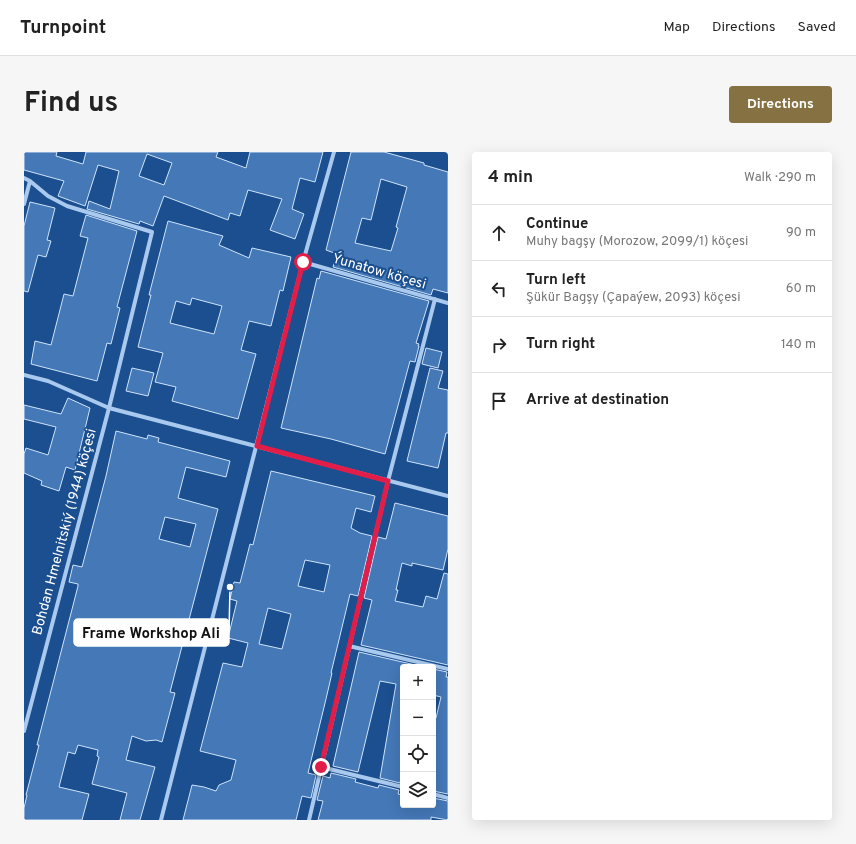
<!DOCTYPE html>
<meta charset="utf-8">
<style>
:root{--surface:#fff;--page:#f6f6f6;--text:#222;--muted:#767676;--line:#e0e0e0;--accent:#857141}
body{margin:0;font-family:Overpass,sans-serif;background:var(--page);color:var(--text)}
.controls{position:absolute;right:12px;bottom:12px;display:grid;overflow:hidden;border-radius:4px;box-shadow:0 4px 16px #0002}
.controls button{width:36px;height:36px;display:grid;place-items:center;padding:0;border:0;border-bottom:1px solid var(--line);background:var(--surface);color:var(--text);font:20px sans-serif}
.stop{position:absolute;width:12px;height:12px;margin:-9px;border:3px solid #e11d48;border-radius:50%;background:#fff}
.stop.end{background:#e11d48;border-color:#fff;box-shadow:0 1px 4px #0008}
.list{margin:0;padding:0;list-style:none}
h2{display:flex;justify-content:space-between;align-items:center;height:52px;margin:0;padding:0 16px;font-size:17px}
h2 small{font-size:13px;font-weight:400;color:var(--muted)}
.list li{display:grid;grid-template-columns:26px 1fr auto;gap:12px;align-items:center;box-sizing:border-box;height:56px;padding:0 16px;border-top:1px solid var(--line)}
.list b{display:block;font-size:15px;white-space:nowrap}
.list p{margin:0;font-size:13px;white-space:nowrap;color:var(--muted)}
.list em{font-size:13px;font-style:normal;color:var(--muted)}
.icon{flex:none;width:22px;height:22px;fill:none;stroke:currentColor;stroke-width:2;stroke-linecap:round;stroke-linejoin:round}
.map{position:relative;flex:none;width:424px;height:668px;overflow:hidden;border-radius:4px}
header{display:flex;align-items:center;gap:24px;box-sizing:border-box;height:56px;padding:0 20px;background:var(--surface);border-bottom:1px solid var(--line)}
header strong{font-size:19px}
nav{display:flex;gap:22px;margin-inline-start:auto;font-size:14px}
.intro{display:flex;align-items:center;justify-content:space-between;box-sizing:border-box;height:96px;padding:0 24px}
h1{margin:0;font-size:28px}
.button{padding:10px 18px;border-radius:4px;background:var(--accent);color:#fff;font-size:14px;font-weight:700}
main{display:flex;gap:24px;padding:0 24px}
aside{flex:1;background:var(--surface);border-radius:4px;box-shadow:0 4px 16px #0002}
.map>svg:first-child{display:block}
.building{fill:#4478b7;stroke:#cfe3fa;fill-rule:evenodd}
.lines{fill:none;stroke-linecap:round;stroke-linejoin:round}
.street{stroke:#a9c9ee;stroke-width:4}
.route{stroke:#e11d48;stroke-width:5}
.labels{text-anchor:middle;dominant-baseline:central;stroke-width:4;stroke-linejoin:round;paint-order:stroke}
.street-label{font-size:14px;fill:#fff;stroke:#1b4f8f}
.leader{fill:none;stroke:#fff;stroke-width:1.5}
.callout-dot{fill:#fff;stroke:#1b4f8f;stroke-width:1.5}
.callout{fill:#fff;stroke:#fff;stroke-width:1.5}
.callout-label{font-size:15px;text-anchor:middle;font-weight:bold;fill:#111}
</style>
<header>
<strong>Turnpoint</strong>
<nav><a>Map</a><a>Directions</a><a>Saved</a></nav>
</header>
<div class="intro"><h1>Find us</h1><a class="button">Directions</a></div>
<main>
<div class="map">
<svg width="424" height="668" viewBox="0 0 424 668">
<rect width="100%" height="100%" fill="#1b4f8f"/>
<path class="building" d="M0 0H33L32 4 59 12 62 0H194L192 5 222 16 226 0H299L291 30 276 26 268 57 280 62 271 87 246 78 258 47 224 38 216 64 206 61 204 68 140 44 129 74 116 69 115 72 63 57 65 49 86 57 95 19 74 13 61 54 34 44 40 29 0 18ZM123 2 148 11 140 33 115 24Z
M327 0H360L400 11V13L424 20V141L409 137 407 143 309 115 313 102 302 98ZM357 27 383 35 372 75 374 76 367 99 331 91 338 66 347 68Z
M6 50 31 56 23 88 27 89 22 105 14 103 4 140 0 139V74Z
M62 63 113 79 93 155 96 156 87 192 83 191 73 229 7 212 11 189 27 193 40 142 49 144 64 86 56 84Z
M144 69 199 84 195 93 225 106 228 96 267 105 259 139 256 138 247 174 225 169 217 198 232 202 214 267 148 249 152 235 131 230 139 201 114 195 127 143H125ZM168 146 198 154 190 182 146 171 152 149 166 153Z
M297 119 405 149 392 191 395 192 394 194H395L391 210 386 209 361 302 307 287 257 276 293 126 295 127Z
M402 196 418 200 414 216 398 212Z
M108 216 130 221 124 244 102 239Z
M406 216 419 219 414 236 424 238V281H422L414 316 383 309Z
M44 246 66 256 51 318 42 315 35 339 17 333 18 329 0 321V302L2 296 24 303 32 275 0 267V253L37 262Z
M92 279 123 287 124 283 135 286 134 290 206 309 202 325 162 315 154 346 194 357 146 540 151 541 138 590 132 588 122 589 108 584 102 608 131 615 116 668H96L103 641 68 632 75 605 73 604 74 598 54 593 51 602 44 600 35 635 65 642 58 668H0V656L3 643H2L15 593H13L54 434V432L45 430 49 413 58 415 82 324ZM141 365 172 372 166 395 135 387Z
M247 319 351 344 347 360 332 356 327 376 336 381 348 384 334 444 326 442 307 521H308L302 547 284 621 292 623 287 646 278 644 272 668H159L168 633 180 635 192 639 195 633 207 628 212 608 176 599 199 511 218 515 224 491 204 486 213 449 206 447 210 430 216 431 226 392 229 393ZM281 408 306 413 300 440 274 434ZM244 456 267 462 258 497 235 492Z
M371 351 424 364V397L419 418 388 411V414L378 411 372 438H374L371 449 399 455 402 444 413 447 420 421 424 422V513L337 493 348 448 340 446 354 385 362 387Z
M335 500 400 515H379V616L376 631 356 626 372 532 356 529 334 620 309 614Z
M409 517 423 520 422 525H424V642L409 639V565L412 566 417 545 409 543Z
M307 621 332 627 331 630 354 636 355 633 375 638 374 642 379 643V653H409V646L424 649V668L407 665V668H294L299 649 293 648 299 624 306 626Z"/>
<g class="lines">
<path class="street" d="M0 26 6 29 24 44 43 54 128 80 85 256 0 579
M0 52 6 29
M279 110 424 151
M0 223 24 229 85 256 424 344
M325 494 424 517
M297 615 379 635
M409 642 424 646
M137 668 279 110 310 0
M285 668 364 329 411 147"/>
</g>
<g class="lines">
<path class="route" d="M279 110 233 294 364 329 297 615"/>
</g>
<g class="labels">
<g class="street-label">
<text transform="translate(355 120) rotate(16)">Ýunatow köçesi</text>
<text transform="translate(41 380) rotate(-75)">Bohdan Hmelnitskiý (1944) köçesi</text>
</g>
</g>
<path class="leader" d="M206 435L205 480"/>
<circle class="callout-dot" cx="206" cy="435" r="4"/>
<rect class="callout" x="50" y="467" width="155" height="27" rx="4"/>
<g class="callout-label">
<text x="127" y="486">Frame Workshop Ali</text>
</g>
</svg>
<div class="controls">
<button>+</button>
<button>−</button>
<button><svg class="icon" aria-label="locate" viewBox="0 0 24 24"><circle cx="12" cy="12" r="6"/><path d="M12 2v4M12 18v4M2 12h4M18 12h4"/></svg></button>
<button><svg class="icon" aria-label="layers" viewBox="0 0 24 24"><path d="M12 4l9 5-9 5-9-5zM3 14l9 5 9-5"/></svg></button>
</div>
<div class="stop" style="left:279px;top:110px"></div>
<div class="stop end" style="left:297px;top:615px"></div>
</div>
<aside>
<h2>4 min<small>Walk · 290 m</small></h2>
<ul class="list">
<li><svg class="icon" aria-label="ahead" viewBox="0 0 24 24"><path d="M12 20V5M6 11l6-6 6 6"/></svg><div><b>Continue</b><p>Muhy bagşy (Morozow, 2099/1) köçesi</p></div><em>90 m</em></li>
<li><svg class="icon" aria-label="left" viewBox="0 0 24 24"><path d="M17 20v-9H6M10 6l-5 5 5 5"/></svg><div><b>Turn left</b><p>Şükür Bagşy (Çapaýew, 2093) köçesi</p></div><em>60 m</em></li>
<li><svg class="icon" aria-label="right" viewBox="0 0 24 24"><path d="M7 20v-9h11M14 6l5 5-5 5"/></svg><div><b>Turn right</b></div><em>140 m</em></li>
<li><svg class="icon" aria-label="arrive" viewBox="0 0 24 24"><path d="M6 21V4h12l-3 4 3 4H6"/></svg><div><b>Arrive at destination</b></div></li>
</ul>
</aside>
</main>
